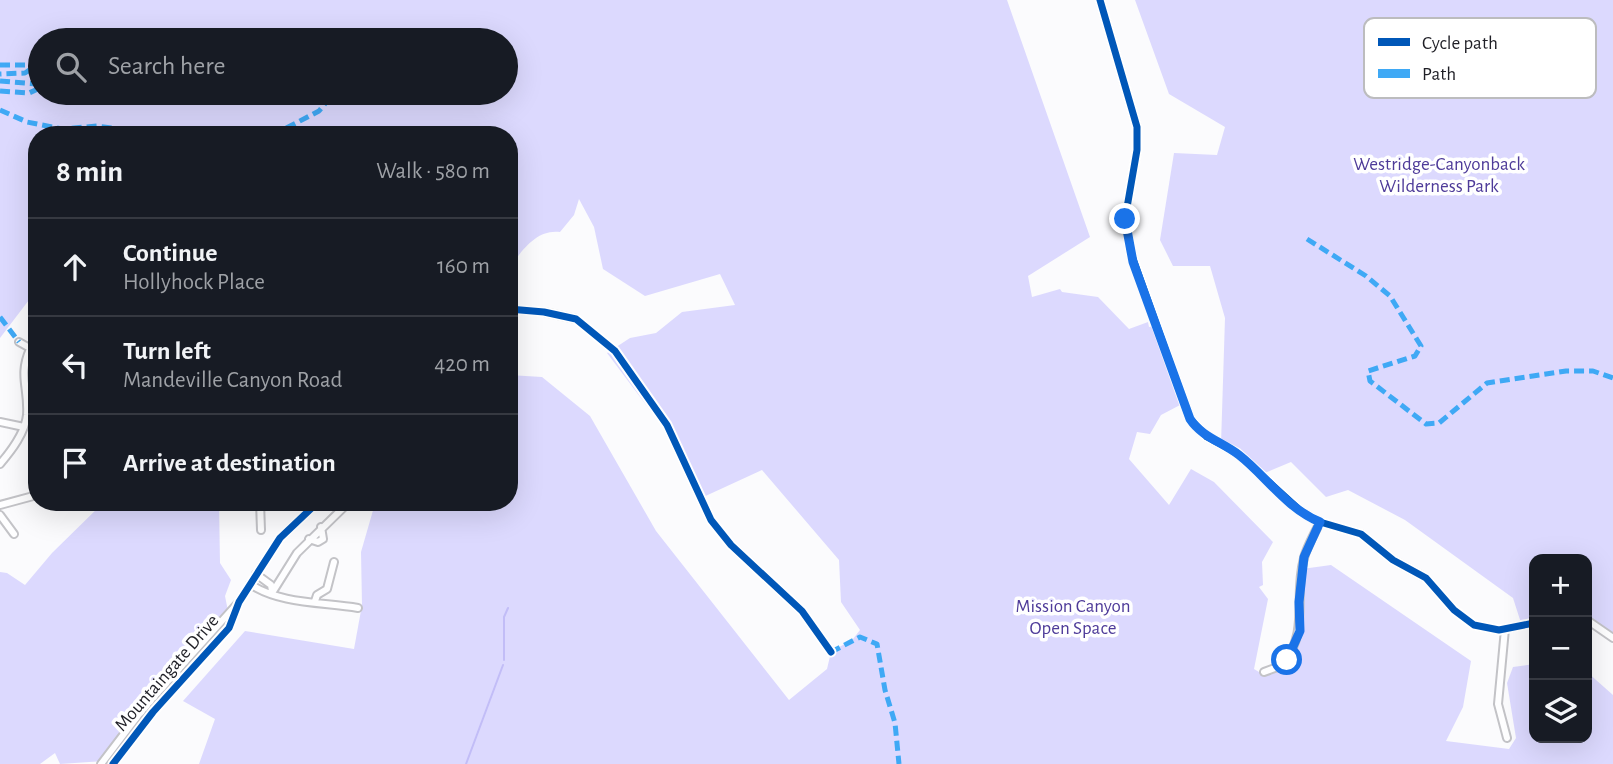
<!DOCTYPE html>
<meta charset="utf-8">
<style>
:root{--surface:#171b24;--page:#242831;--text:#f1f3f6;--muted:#9ea1a6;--line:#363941}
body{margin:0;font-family:"Alegreya Sans",sans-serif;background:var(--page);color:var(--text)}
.controls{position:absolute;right:21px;bottom:21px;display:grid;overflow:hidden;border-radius:14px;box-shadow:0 7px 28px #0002}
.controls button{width:63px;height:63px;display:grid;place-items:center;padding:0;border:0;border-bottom:2px solid var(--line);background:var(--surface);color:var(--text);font:35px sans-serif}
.stop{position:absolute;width:21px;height:21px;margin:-16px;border:5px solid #1a73e8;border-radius:50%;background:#fff}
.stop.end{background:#1a73e8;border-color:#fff;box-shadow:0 2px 7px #0008}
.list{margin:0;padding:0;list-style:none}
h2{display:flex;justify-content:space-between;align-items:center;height:91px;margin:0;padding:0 28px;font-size:30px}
h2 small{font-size:23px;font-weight:400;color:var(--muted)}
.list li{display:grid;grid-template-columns:46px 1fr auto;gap:21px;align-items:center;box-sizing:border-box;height:98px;padding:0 28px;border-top:2px solid var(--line)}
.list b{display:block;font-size:26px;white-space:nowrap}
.list p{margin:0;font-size:23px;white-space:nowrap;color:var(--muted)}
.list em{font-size:23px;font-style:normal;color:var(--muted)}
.icon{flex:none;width:38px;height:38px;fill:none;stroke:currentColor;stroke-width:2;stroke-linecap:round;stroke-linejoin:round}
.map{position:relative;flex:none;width:1613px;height:764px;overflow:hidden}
.search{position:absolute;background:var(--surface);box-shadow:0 7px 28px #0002;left:28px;top:28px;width:490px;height:77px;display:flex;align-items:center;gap:18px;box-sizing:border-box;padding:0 24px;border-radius:38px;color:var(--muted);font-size:26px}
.panel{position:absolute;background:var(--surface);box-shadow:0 7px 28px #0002;left:28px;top:126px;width:490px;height:385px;border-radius:28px}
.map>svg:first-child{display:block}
.green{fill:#dcd9fe;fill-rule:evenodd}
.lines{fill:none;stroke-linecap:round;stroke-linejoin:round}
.stream{stroke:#c2bdf7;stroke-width:2}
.minor-casing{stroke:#c3c3c7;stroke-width:10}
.minor{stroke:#fefeff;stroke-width:6}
.quiet{stroke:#3fa9f5;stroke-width:5;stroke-dasharray:10 5;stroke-linecap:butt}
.cycleway-casing{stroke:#fff;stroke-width:11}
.cycleway{stroke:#0057b8;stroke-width:7}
.route{stroke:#1a73e8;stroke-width:9}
.labels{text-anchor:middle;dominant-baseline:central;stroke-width:7;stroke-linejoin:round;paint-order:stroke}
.park-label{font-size:19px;fill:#4e3b99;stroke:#fff}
.street-label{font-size:19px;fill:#1f1f26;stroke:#fff}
.key{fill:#fff;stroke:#bcbcbe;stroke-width:2}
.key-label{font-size:19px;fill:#1f1f26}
</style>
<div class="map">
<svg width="1613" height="764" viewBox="0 0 1613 764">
<rect width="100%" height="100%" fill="#fbfbfd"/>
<path class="green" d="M0 0H1007L1090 237 1028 276 1032 297 1060 289 1062 292 1098 297 1129 329 1148 322 1149 327 1155 326 1182 404 1161 415 1150 434 1137 432 1129 459 1169 505 1191 469 1214 482 1273 542 1262 562 1263 585 1259 587 1268 599 1254 669 1259 672 1278 668 1297 638 1302 569 1331 565 1471 661 1463 707 1446 741 1509 749 1516 738 1507 683 1513 667 1534 664V738H1587V672L1613 695V764H199L215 719 183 701 245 631 354 649 362 605 361 552 374 507 366 502H509V375L542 377 590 416 656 531 789 700 827 669 831 652 853 639 860 630 841 602 839 560 762 470 699 499 662 426 607 353 630 338 656 333 682 312 735 305 720 274 645 296 603 269 594 227 579 199 574 215 560 232C536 229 522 251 509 268V135H37V296H32L0 338ZM40 40H506V93H40Z
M1135 0H1613V638L1587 620V559H1534V623L1522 626 1513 598 1405 520 1348 490 1326 497 1291 462 1260 475 1221 444 1225 318 1210 266H1173L1160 240 1174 153 1217 155 1225 127 1169 94Z
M104 502H219L220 563 231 580 225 596 228 611 146 705 104 761 60 764 55 753 40 764H0V572L7 573 25 585 52 553Z"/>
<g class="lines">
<path class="stream" d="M504 660V617L508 608
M466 764 503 665"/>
<g class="minor-casing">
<path id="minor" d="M1100 0 1137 127V150L1125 219 1131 253 1190 419 1207 437 1237 453 1303 513 1320 522 1361 534 1393 560 1426 578 1454 610 1474 625 1499 630 1534 623
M509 309 544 312 576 319 615 351 667 425 711 520 731 545 802 611 831 652
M19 342 37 352
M0 422 24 427
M0 464C12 450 25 433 27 415 29 388 18 376 30 349
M260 502 261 530
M0 505 37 495
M0 515 14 534
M309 539 318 542 323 539 321 527
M256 574 271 585 272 591
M250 584C280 604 321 602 358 608
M272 593 297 553 344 507
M315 601 317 595 327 589 334 562
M1587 620 1613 638
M1505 629 1498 704 1507 738
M1264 672 1283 665C1310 629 1293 598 1304 558 1307 546 1315 533 1320 522
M101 764 146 705 238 603
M113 764 153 712 229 628 239 602 280 538 318 502"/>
</g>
<use href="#minor" class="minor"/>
<path class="quiet" d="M0 65H37L25 73 0 74
M0 81 37 84
M0 91 29 93 40 88
M0 110 27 122 62 129 97 126 165 135
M273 135 319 111 334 93
M1307 239 1366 276 1390 296 1421 346 1415 356 1368 371 1370 381 1426 424 1439 423 1487 383 1566 371H1593L1613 378
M0 317 19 342
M831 652 860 637 877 644 885 690 895 723 899 764"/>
<g class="cycleway-casing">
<path id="cycleway" d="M1100 0 1137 127V150L1125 219 1131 253 1190 419 1207 437 1237 453 1303 513 1320 522 1361 534 1393 560 1426 578 1454 610 1474 625 1499 630 1534 623
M509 309 544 312 576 319 615 351 667 425 711 520 731 545 802 611 831 652
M113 764 153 712 229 628 239 602 280 538 318 502"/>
</g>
<use href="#cycleway" class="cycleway"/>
</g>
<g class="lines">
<path class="route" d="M1125 219 1133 262 1190 419C1202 437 1222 442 1239 455 1266 476 1286 508 1320 522L1304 557 1299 602 1300 631 1287 660"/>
</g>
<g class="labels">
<g class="park-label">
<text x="1439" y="164">Westridge-Canyonback<tspan x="1439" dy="22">Wilderness Park</tspan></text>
<text x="1073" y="606">Mission Canyon<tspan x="1073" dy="22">Open Space</tspan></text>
</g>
<g class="street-label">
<text transform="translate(167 673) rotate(-49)">Mountaingate Drive</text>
</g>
</g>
<rect x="1364" y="18" width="232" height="80" rx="10" class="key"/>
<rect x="1378" y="38" width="32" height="8" fill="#0057b8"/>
<rect x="1378" y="69" width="32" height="9" fill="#3fa9f5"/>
<g class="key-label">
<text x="1422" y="49">Cycle path</text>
<text x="1422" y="80">Path</text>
</g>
</svg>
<div class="controls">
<button>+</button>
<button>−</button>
<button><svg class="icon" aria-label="layers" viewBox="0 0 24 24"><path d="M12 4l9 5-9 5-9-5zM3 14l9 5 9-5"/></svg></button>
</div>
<div class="stop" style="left:1287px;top:660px"></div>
<div class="stop end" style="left:1125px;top:219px"></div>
<div class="search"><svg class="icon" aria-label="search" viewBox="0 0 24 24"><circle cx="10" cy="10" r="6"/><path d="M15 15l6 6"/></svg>Search here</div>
<section class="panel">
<h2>8 min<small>Walk · 580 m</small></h2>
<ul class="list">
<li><svg class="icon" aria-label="ahead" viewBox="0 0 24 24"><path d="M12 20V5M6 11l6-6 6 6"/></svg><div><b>Continue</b><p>Hollyhock Place</p></div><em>160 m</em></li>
<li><svg class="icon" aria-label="left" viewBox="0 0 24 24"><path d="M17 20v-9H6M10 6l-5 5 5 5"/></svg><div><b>Turn left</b><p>Mandeville Canyon Road</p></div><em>420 m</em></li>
<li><svg class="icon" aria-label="arrive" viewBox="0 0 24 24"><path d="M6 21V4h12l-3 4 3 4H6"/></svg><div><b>Arrive at destination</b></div></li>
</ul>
</section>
</div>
